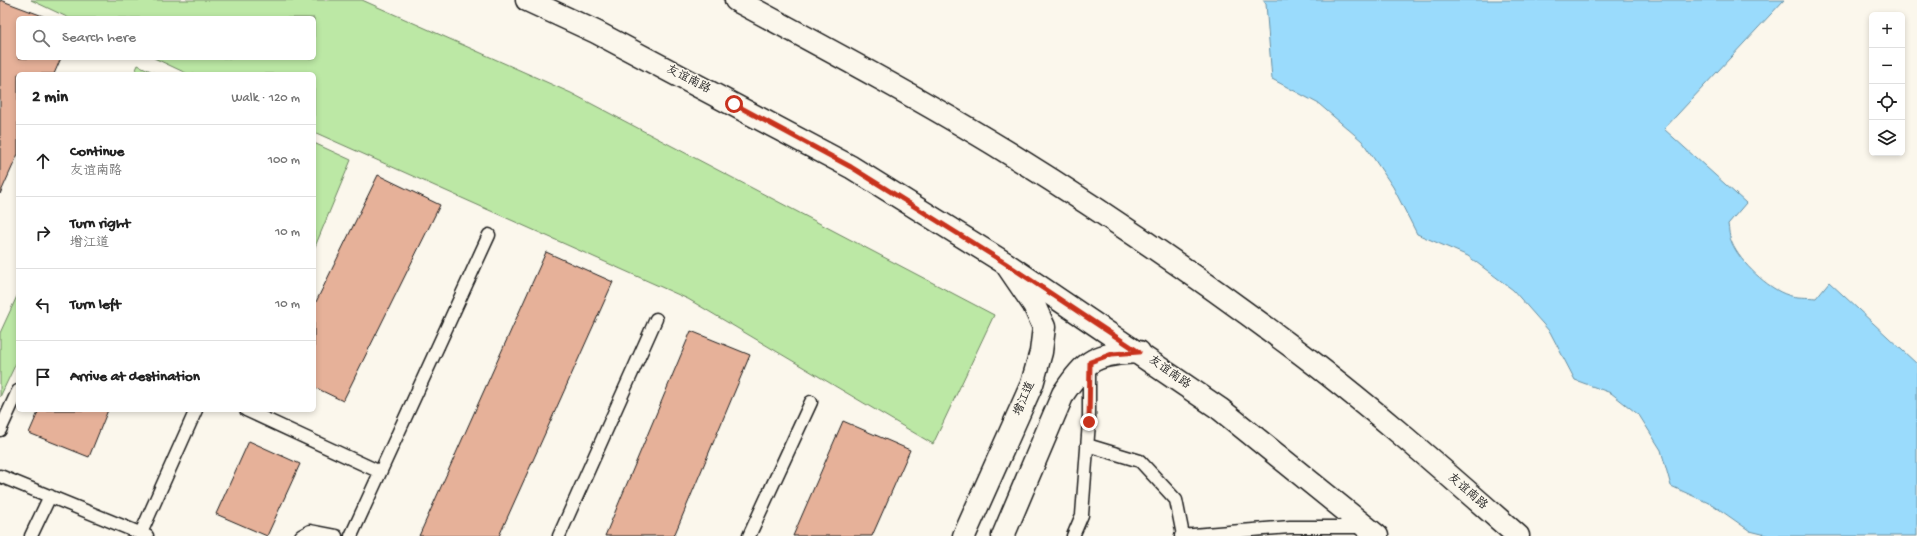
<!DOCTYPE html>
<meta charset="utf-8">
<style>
:root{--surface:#fff;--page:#f6f6f6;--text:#222;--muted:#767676;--line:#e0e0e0}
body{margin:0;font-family:"Gochi Hand","LXGW WenKai TC",sans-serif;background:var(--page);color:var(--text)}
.controls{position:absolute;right:12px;top:12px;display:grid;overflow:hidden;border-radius:6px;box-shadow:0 2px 6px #0003}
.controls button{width:36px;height:36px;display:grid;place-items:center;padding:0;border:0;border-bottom:1px solid var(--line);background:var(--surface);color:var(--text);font:20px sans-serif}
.stop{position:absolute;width:12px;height:12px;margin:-9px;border:3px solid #c8321e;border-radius:50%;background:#fff}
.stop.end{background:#c8321e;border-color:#fff;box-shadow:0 1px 4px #0008}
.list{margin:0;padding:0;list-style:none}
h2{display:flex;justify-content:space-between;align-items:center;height:52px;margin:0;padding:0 16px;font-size:17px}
h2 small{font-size:13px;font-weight:400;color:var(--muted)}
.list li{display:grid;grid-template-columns:26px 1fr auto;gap:12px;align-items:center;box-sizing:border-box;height:72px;padding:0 16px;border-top:1px solid var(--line)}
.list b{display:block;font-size:15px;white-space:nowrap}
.list p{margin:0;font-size:13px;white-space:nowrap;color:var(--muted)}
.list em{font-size:13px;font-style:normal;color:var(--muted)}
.icon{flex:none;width:22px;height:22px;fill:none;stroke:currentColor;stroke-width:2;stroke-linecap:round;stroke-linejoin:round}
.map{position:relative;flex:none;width:1917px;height:536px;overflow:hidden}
.search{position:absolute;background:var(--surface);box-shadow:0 2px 6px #0003;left:16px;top:16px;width:300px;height:44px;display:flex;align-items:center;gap:10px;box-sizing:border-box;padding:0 14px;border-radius:6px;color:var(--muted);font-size:15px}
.panel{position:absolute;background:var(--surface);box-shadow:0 2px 6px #0003;left:16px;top:72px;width:300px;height:340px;border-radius:6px}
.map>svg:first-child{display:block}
.green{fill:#bce8a5;stroke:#6c8260}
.water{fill:#9adbfc;stroke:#688fa2}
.building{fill:#e6b199;stroke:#1c1c1c}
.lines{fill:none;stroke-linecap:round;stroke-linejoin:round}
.service-casing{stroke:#1c1c1c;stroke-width:15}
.tertiary-casing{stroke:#1c1c1c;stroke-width:25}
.primary-casing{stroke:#1c1c1c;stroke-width:25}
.service{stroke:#fbf7ec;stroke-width:12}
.tertiary{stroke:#fbf7ec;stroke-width:22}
.primary{stroke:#fbf7ec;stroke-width:22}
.route{stroke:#c8321e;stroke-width:5}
.labels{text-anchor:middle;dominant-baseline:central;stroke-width:3;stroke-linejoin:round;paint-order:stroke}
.street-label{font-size:12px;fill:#1c1c1c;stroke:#fbf7ec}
</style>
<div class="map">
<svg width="1917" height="536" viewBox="0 0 1917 536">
<rect width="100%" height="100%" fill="#fbf7ec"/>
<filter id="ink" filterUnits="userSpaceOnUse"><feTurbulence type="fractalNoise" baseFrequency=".025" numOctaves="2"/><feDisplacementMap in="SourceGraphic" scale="8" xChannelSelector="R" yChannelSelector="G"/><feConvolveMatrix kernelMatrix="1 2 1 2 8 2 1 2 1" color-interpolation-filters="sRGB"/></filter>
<g filter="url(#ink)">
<path class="green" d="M31 0H362L571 93 994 315 933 444 688 299 314 132V74H188L154 58H314V18H69Z
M138 65 157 74H134Z
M314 143 351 160 314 249Z
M18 294V359L0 397V333Z"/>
<path class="water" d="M1263 0H1784L1664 129 1746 203 1728 224C1729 230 1729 237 1732 243 1740 262 1768 289 1788 295 1796 298 1807 297 1816 298L1829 282 1917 364V536H1770L1750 531 1713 505 1671 486 1661 450 1639 415 1611 393 1575 380 1550 332 1513 290 1468 256 1417 234 1393 187 1362 141 1319 104 1272 79 1266 4Z"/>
<path class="building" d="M0 0 48 18H18V58H61L54 74H18V154L0 194Z
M378 175 440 205 343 401 314 387V306Z
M546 252 613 282 499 536H419Z
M691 331 750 355 674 536H605Z
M39 410H108L89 457 29 433Z
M843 421 910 450 872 536H793Z
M249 441 300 464 267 536 216 514Z"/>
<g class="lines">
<g class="service-casing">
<path id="service" d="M246 410 380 472
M0 430 18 391
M1087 445 1140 461 1176 500 1183 535
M0 476 147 536
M141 533 196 410
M31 536 50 496
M301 536 310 531 336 536
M351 536 489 235
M559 536 656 319
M749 536 811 402
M1073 536 1082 515 1089 422V362
M1181 536 1290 527H1365"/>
</g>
<g class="tertiary-casing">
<path id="tertiary" d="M964 536 1032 384 1041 352 1044 327 1034 305 1006 264
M1003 536 1063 394C1087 358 1096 354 1139 352"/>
</g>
<g class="primary-casing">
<path id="primary" d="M527 0 596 32 851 167 1005 263 1220 409 1377 536
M736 0C827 49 919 98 1007 152 1104 212 1200 278 1291 346 1370 405 1444 471 1518 536"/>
</g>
<use href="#service" class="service"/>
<use href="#tertiary" class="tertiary"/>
<use href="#primary" class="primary"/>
</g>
</g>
<g class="lines" filter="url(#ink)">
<path class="route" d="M734 104 851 167 1005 263 1139 352 1112 354 1090 362 1089 422"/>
</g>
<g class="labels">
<g class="street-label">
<text transform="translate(688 80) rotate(27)">友谊南路</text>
<text transform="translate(1169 373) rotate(35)">友谊南路</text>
<text transform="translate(1025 399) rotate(-67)">增江道</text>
<text transform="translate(1467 492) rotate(41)">友谊南路</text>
</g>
</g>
</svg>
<div class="controls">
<button>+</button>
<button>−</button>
<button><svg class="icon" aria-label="locate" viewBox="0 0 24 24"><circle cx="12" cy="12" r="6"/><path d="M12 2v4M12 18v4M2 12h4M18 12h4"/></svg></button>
<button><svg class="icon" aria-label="layers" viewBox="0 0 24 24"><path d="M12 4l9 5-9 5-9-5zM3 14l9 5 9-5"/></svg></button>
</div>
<div class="stop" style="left:734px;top:104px"></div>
<div class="stop end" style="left:1089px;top:422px"></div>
<div class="search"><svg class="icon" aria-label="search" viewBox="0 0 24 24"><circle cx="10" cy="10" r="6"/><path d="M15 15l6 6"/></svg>Search here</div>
<section class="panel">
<h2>2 min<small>Walk · 120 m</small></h2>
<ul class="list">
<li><svg class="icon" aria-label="ahead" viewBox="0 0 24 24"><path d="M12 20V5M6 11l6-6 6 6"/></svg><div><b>Continue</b><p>友谊南路</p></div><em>100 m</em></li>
<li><svg class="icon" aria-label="right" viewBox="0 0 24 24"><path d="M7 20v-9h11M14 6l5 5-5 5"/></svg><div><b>Turn right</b><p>增江道</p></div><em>10 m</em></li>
<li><svg class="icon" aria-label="left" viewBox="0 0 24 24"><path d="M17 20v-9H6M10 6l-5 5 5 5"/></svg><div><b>Turn left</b></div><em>10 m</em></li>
<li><svg class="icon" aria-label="arrive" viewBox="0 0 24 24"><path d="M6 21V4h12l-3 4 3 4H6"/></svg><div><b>Arrive at destination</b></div></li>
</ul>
</section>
</div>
